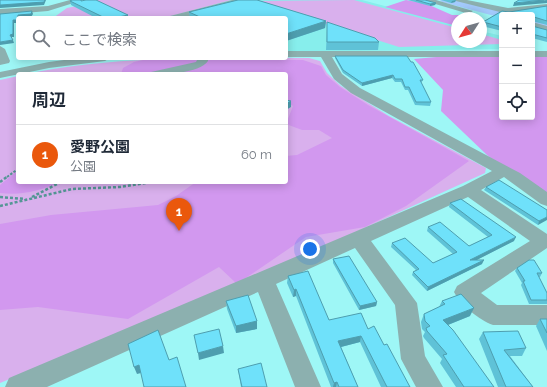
<!DOCTYPE html>
<html lang="ja">
<meta charset="utf-8">
<style>
:root{--surface:#fff;--page:#f6f6f7;--text:#1f2937;--muted:#747a83;--line:#e0e1e3;--accent:#ea580c}
body{margin:0;font-family:Raleway,"Noto Sans JP",sans-serif;background:var(--page);color:var(--text)}
.controls{position:absolute;right:12px;top:12px;display:grid;overflow:hidden;border-radius:4px;box-shadow:0 2px 10px #0003}
.controls button{width:36px;height:36px;display:grid;place-items:center;padding:0;border:0;border-bottom:1px solid var(--line);background:var(--surface);color:var(--text);font:20px sans-serif}
.compass{position:absolute;left:451px;top:12px;width:36px;height:36px;border-radius:50%;background:var(--surface);box-shadow:0 2px 10px #0003;rotate:234deg}
.you{position:absolute;left:310px;top:249px;width:14px;height:14px;margin:-10px;border:3px solid #fff;border-radius:50%;background:#1a73e8;box-shadow:0 0 0 6px #1a73e833}
.badge{display:grid;place-items:center;width:26px;height:26px;border-radius:50%;background:var(--accent);color:#fff;font-size:13px;font-weight:700}
.pin{position:absolute;translate:-50% -33px;filter:drop-shadow(0 1px 2px #0008)}
.pin::after{content:'';position:absolute;top:21px;width:14px;height:12px;background:inherit;clip-path:polygon(0 0,100% 0,50% 100%)}
.list{margin:0;padding:0;list-style:none}
h2{display:flex;justify-content:space-between;align-items:center;height:52px;margin:0;padding:0 16px;font-size:17px}
h2 small{font-size:13px;font-weight:400;color:var(--muted)}
.list li{display:grid;grid-template-columns:26px 1fr auto;gap:12px;align-items:center;box-sizing:border-box;height:60px;padding:0 16px;border-top:1px solid var(--line)}
.list b{display:block;font-size:15px;white-space:nowrap}
.list p{margin:0;font-size:13px;white-space:nowrap;color:var(--muted)}
.list em{font-size:13px;font-style:normal;color:var(--muted)}
.icon{flex:none;width:22px;height:22px;fill:none;stroke:currentColor;stroke-width:2;stroke-linecap:round;stroke-linejoin:round}
.map{position:relative;flex:none;width:547px;height:387px;overflow:hidden}
.search{position:absolute;background:var(--surface);box-shadow:0 2px 10px #0003;left:16px;top:16px;width:272px;height:44px;display:flex;align-items:center;gap:10px;box-sizing:border-box;padding:0 14px;border-radius:4px;color:var(--muted);font-size:15px}
.panel{position:absolute;background:var(--surface);box-shadow:0 2px 10px #0003;left:16px;top:72px;width:272px;height:112px;border-radius:4px}
.map>svg:first-child{display:block}
.built{fill:#87eeec}
.green{fill:#d9b0ed}
.forest{fill:#d298ef}
.lines{fill:none;stroke-linecap:round;stroke-linejoin:round}
.river{fill:#a3cafc;fill-rule:evenodd}
.path-far1{stroke:#549695;stroke-width:2;stroke-dasharray:2.5 1.5;stroke-linecap:butt}
.path{stroke:#549695;stroke-width:2.5;stroke-dasharray:3 2;stroke-linecap:butt}
.minor{fill:#8cb0af;fill-rule:evenodd}
.wall{fill:#5fc2d7}
.shaded-wall{fill:#4e9eaf}
.building{fill:#6fe1fa;stroke:#4e9eaf}
</style>
<div class="map">
<svg width="547" height="387" viewBox="0 0 547 387">
<rect width="100%" height="100%" fill="#9ef7f6"/>
<path class="built" d="M251 0H362L457 25V42H481V31L502 36V49L286 52V18H182Z"/>
<path class="green" d="M98 0H231L164 18H53L67 8 96 2Z
M354 0 457 28V42H481V34L502 40V44L399 47 254 1Z
M309 58 320 61 327 73 341 86 389 116 486 168 485 173 288 263 162 317 0 383V80L18 76V182H286V74H27C120 55 215 58 309 58Z"/>
<path class="forest" d="M406 0 427 4 452 15H465L468 18H457V26L385 7Z
M470 54 502 56V117H532V57L547 56V203L487 155 441 111 443 90 414 59Z
M143 60H303L321 66 326 75 340 87 368 105 469 161 406 206 365 227 306 237 237 284 219 267 128 319 38 307 0 310V224L51 215 158 205 176 196 196 182H286V156L297 155 332 138 319 130H302L286 124 293 106 286 102V74H121L123 68 134 62Z
M18 170V182H62C41 190 23 196 0 193V185Z"/>
<g class="lines">
<path class="river" d="M440 0H460L510 12 511 15H502V18L442 2Z
M532 17 547 20V28L532 25Z"/>
<path class="path-far1" d="M7 177 18 169"/>
<path class="path" d="M0 182 8 176
M0 197 25 199
M32 197 61 182
M0 206 72 189 120 187 153 182"/>
<path class="minor" d="M70 0H83L48 11 0 15V9L48 6Z
M232 0H245L183 18H169L170 16Z
M422 0H436L473 11 469 14Z
M452 0H467L508 8 547 4V8L508 14Z
M532 22 547 26V32L532 28Z
M0 46 5 49 10 61 9 63 0 65Z
M286 51H502V57H332L342 74 360 88 520 173 547 192V206L541 204 504 177 481 190 547 234V248L481 293 497 305H547V325H493C479 320 461 305 454 292L457 286 530 241 468 197 371 241 417 303 425 356 443 387H416L401 359 395 305 355 248 276 284 321 387H295L258 292 47 387H5L9 378 463 186 492 171 351 93 334 79 321 57H286Z
M532 51H547V57H532Z
M79 58H110L105 61 49 68 0 78V72L49 62Z
M198 58H208V61C199 74 164 74 149 74L151 72 196 62Z"/>
</g>
<path class="wall" d="M82 0V1L128 18H96L71 5 70 1Z
M238 0H257L326 21 325 28 286 41V18H190L189 12Z
M408 0H425L436 3 435 5 430 6Z
M441 0H456L455 2 451 3Z
M547 6V25L532 21V15H502V31L482 26 483 22 502 11 509 12Z
M532 26 547 30V42L532 38Z
M327 29 379 42 378 50H326Z
M335 56 423 80 421 83 431 102 430 106 415 105 408 90H405L401 82H395L392 78 362 86 343 73 335 58Z
M486 187 547 210 538 225 484 190Z
M450 203 514 241 476 260 482 264 427 291 412 275 413 272 416 270 391 247 392 243 433 263 453 254 427 231 428 227 469 246 488 237 449 207Z
M333 259 377 302 376 306 359 310 333 263Z
M517 268 542 273 540 277H539L547 293V304H529L521 285 522 283 515 271Z
M288 276 329 320 368 329 384 345 410 387H381L360 342 341 347 358 387H331L296 296 293 297 287 283Z
M226 301 257 321V329L236 333 227 309Z
M442 301 470 316 448 325 494 387H456L440 363 442 359 424 338 423 336 425 332 422 329 421 322 424 314 439 307Z
M540 319H547V351L536 326Z
M483 332 526 348 522 356H510L533 387H498L479 339Z
M238 369 267 387H241Z"/>
<path class="shaded-wall" d="M46 0 44 5 0 8V5Z
M456 0 455 2 451 3 452 1Z
M547 0V3L513 6 514 3Z
M436 3 435 5 430 6V4Z
M32 11 33 14 31 17 18 18V23H14V37H11L10 35 13 20 18 15Z
M128 15V18H114Z
M326 21 325 28 286 41V34Z
M13 40 14 43 0 45V42Z
M393 75 392 78 362 86V83Z
M291 101V107L286 110V104Z
M547 217V220L538 225 539 221Z
M516 237 514 241 469 264 470 260Z
M484 260 482 264 427 291 428 287Z
M296 289V296L293 297 294 290Z
M377 302 376 306 359 310 360 306Z
M474 308 470 316 440 328 443 320Z
M257 321V329L236 333V326Z
M361 336 360 342 337 348 338 341Z
M223 346 224 353 199 360 198 353Z
M139 365 141 373 137 374 134 367Z
M337 382 336 387H333L334 383Z"/>
<path class="building" d="M0 0H45L44 2 0 5Z
M72 0H81V1L86 0H96L128 15 114 18H105L70 1Z
M238 0H257L326 21 286 34V18H201H202L189 12Z
M416 0H425L436 3 430 4Z
M519 0H544L514 3Z
M547 6V21L534 17 532 19V15H502V27L483 22 502 11 509 12Z
M32 11 31 14 18 15 17 20H13V34L10 35 13 40 0 42V14Z
M327 22 375 38 379 42H327Z
M532 26 547 30V38L532 34Z
M335 56H407L411 62H413L423 80H420L431 102H416L409 87H405L402 79H395L393 75 362 83 343 70Z
M286 100 291 101 286 104Z
M499 180 547 210V217L539 221 486 187Z
M461 199 516 237 470 260H484L428 287 413 272 419 269 392 243 405 238 433 263 457 252 428 227 440 222 469 246 492 235 450 203Z
M349 256 377 302 360 306 333 259Z
M529 260H534L542 273H537L547 293V300H531L523 281H525L517 268Z
M308 271 329 320 361 313 368 329 374 326 384 345 387 344 410 387H387L361 336 338 341 358 387H339L337 382 334 383 296 289 294 290 288 276Z
M461 294 474 308 443 320 453 330 494 387H464L443 355 447 354 427 331 426 328 430 326 425 321 424 314 445 304 442 301Z
M248 295 257 321 236 326 226 301Z
M540 319H547V333Z
M219 329 223 346 198 353 194 335Z
M158 330 169 360 177 357 186 387H144L139 365 134 367 128 344Z
M518 331 526 348 504 350 533 387H506L483 332Z
M261 363 267 387H242L238 369Z"/>
</svg>
<div class="controls">
<button>+</button>
<button>−</button>
<button><svg class="icon" aria-label="locate" viewBox="0 0 24 24"><circle cx="12" cy="12" r="6"/><path d="M12 2v4M12 18v4M2 12h4M18 12h4"/></svg></button>
</div>
<svg class="compass" viewBox="-18 -18 36 36"><path d="M0-13l5 13h-10z" fill="#e53935"/><path d="M0 13l5-13h-10z" fill="#747a83"/></svg>
<div class="you"></div>
<div class="pin badge" style="left:179px;top:231px">1</div>
<div class="search"><svg class="icon" aria-label="search" viewBox="0 0 24 24"><circle cx="10" cy="10" r="6"/><path d="M15 15l6 6"/></svg>ここで検索</div>
<section class="panel">
<h2>周辺<small></small></h2>
<ul class="list">
<li><span class="badge">1</span><div><b>愛野公園</b><p>公園</p></div><em>60 m</em></li>
</ul>
</section>
</div>
